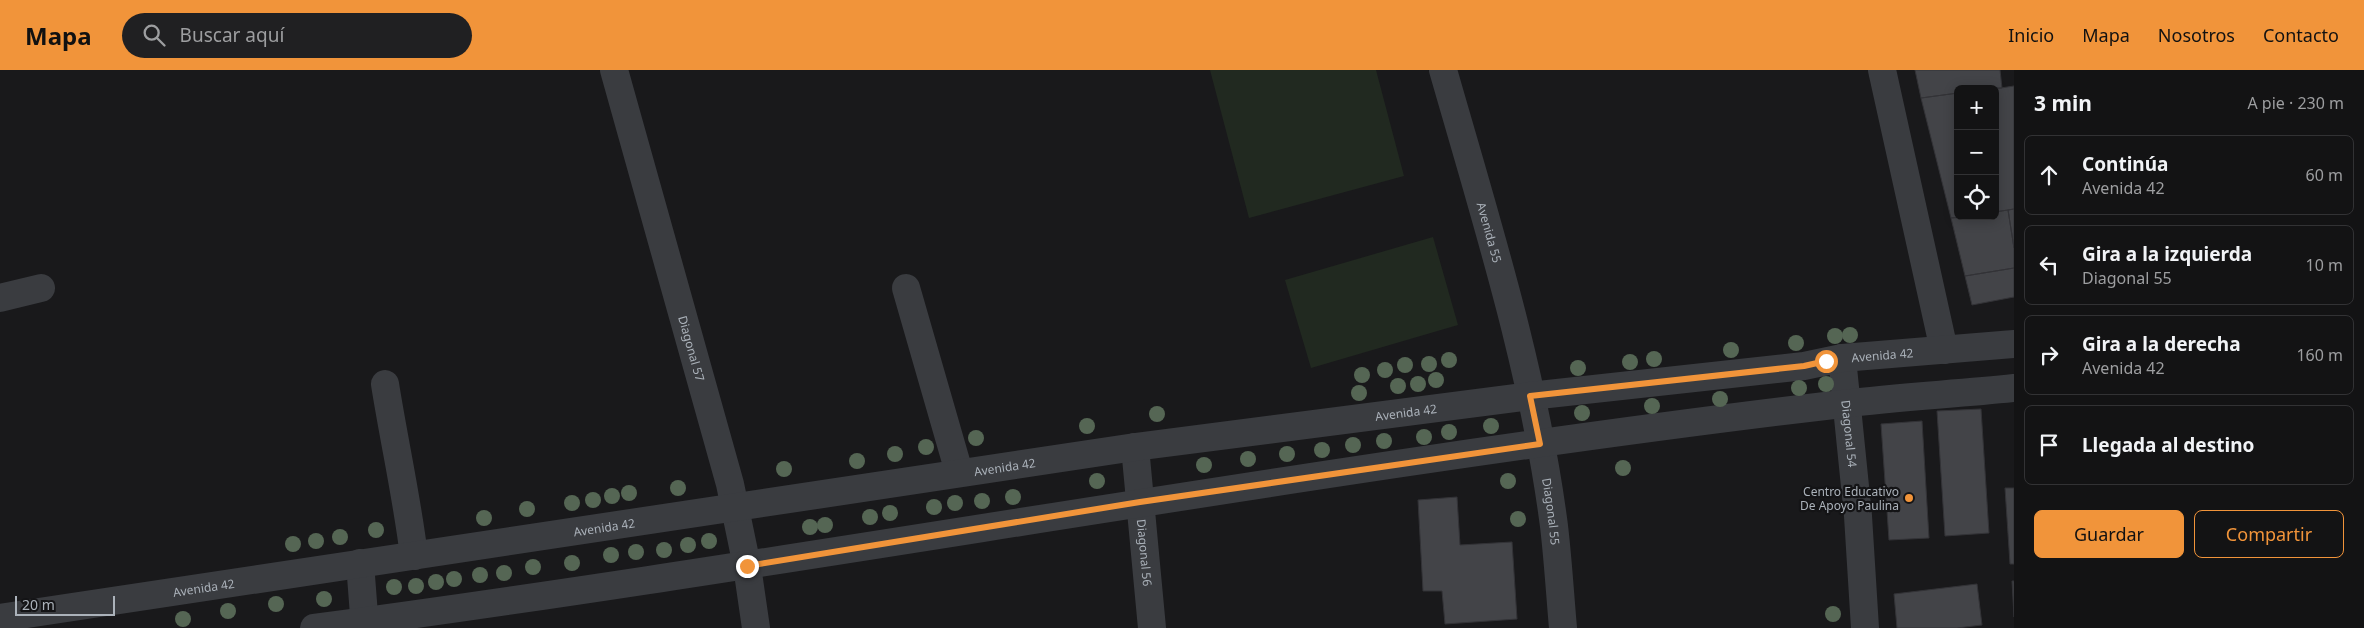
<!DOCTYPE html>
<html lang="es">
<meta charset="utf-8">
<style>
:root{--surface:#131314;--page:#202022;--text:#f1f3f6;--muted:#9d9ea0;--line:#323234;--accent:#f1943a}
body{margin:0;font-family:"Noto Sans",sans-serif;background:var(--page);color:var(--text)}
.controls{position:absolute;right:15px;top:15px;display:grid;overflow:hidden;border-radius:8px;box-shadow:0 2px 12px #0003}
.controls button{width:45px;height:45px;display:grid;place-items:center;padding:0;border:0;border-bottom:1px solid var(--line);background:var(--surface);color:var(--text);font:25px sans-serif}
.scale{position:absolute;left:15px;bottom:12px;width:100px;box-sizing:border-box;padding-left:5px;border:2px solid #abb2ba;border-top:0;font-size:14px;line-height:18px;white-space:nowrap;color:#abb2ba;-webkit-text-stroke:4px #141416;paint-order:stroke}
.stop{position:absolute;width:15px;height:15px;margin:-11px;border:4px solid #f1943a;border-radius:50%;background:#fff}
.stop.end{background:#f1943a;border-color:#fff;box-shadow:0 1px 5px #0008}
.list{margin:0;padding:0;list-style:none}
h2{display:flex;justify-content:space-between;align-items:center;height:65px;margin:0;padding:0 20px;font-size:21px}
h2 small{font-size:16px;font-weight:400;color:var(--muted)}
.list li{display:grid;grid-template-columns:32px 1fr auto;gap:15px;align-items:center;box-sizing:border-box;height:80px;margin:0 10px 10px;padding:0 10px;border:1px solid var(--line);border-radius:8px}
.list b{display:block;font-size:19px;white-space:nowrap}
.list p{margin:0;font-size:16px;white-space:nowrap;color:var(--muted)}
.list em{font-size:16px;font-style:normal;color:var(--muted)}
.actions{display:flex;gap:10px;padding:15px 20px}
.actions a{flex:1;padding:11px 0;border:1px solid var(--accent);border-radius:8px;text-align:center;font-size:18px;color:var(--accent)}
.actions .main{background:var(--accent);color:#111}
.icon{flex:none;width:28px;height:28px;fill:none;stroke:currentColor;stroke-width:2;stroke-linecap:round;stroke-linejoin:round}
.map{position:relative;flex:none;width:2014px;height:558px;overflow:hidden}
header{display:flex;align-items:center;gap:30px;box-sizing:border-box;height:70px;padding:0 25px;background:var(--accent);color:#111}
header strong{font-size:24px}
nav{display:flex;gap:28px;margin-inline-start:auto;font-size:18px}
.search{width:350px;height:45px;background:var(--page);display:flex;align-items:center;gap:12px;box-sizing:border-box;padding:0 18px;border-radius:28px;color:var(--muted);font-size:19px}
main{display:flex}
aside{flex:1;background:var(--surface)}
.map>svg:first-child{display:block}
.green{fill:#212920}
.building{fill:#434448;stroke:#333337}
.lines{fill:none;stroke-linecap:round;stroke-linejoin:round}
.minor{stroke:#3a3c40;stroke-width:28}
.tree{fill:#556654}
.route{stroke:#f1943a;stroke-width:6}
.poi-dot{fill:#f1943a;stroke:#141416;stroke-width:2}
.labels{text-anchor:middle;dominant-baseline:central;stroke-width:4.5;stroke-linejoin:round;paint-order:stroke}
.street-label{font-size:12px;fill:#abb2ba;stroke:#141416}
.poi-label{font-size:12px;fill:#abb2ba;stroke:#141416;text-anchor:end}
</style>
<header>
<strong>Mapa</strong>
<div class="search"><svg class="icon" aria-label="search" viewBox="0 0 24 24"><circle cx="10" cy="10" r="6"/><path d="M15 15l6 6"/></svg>Buscar aquí</div>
<nav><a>Inicio</a><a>Mapa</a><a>Nosotros</a><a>Contacto</a></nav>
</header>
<main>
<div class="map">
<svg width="2014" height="558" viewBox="0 0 2014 558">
<rect width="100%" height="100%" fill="#19191b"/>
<path class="green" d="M1210 0H1376L1404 106 1249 148Z
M1433 167 1458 255 1311 298 1285 210Z"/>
<path class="building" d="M1915 0H2000L2002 18 1958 19V23L1921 28Z
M2014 16V139L1995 142 1994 19Z
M1958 23V146H1965L1951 148 1921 28Z
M2014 139V178L2008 140Z
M2008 140 2014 178V198L1965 206 1951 148 1995 146V142Z
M2014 198V227L1972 235 1965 206Z
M1981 339 1989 463 1945 466 1937 341Z
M1922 351 1929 468 1889 470 1881 354Z
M2005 418H2014V494H2010Z
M1457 427 1460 475 1512 472 1517 549 1445 554 1442 521H1423L1418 430Z
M2012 511H2014V547Z
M1977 514 1982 555 1957 558H1897L1894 524Z"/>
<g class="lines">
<g class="minor">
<path id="s1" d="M614 0 730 414 747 496 756 558"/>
<path id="s2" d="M1443 0C1486 150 1534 301 1554 456 1558 490 1560 524 1563 558"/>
<path d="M1882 0 1944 280"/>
<path d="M906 218 959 402"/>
<path d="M0 228 41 218"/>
<path id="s3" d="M1842 288 1858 446 1865 558"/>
<path d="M385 314C394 371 407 428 414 486"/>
<path id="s4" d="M1135 377 1152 558"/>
<path d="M360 493 365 558"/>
<path id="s5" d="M0 548 1135 377 1530 326 1804 296 1842 288 2014 274"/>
<path d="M314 558C824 490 1331 394 1842 334 1899 327 1957 324 2014 318"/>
</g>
</g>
<g class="tree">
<circle cx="1850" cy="265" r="8"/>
<circle cx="1835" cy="266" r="8"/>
<circle cx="1796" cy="273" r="8"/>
<circle cx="1731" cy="280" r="8"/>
<circle cx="1654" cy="289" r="8"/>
<circle cx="1449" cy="290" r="8"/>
<circle cx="1630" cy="292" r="8"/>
<circle cx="1429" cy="294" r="8"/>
<circle cx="1405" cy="295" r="8"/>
<circle cx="1578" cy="298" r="8"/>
<circle cx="1385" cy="300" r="8"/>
<circle cx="1362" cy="305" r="8"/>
<circle cx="1436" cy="310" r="8"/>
<circle cx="1418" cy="314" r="8"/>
<circle cx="1826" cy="314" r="8"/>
<circle cx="1398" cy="316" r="8"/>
<circle cx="1799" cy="318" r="8"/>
<circle cx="1359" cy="323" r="8"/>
<circle cx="1720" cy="329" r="8"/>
<circle cx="1652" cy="336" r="8"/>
<circle cx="1582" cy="343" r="8"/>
<circle cx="1157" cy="344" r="8"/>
<circle cx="1087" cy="356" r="8"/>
<circle cx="1491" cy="356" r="8"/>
<circle cx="1449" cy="362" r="8"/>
<circle cx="1424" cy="367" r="8"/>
<circle cx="976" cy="368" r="8"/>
<circle cx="1384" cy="371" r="8"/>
<circle cx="1353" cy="375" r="8"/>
<circle cx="926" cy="377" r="8"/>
<circle cx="1322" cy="380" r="8"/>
<circle cx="895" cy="384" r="8"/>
<circle cx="1287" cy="384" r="8"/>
<circle cx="1248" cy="389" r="8"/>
<circle cx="857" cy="391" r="8"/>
<circle cx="1204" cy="395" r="8"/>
<circle cx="1623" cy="398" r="8"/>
<circle cx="784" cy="399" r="8"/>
<circle cx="1097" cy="411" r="8"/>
<circle cx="1508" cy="411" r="8"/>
<circle cx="678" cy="418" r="8"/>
<circle cx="629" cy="423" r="8"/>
<circle cx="612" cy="426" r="8"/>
<circle cx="1013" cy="427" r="8"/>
<circle cx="593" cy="430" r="8"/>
<circle cx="982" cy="431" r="8"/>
<circle cx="572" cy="433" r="8"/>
<circle cx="955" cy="433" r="8"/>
<circle cx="934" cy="437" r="8"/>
<circle cx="527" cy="439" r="8"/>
<circle cx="890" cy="443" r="8"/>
<circle cx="870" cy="447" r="8"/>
<circle cx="484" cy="448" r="8"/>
<circle cx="1518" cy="449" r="8"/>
<circle cx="825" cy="455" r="8"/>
<circle cx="810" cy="457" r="8"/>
<circle cx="376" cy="460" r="8"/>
<circle cx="340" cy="467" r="8"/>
<circle cx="316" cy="471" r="8"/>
<circle cx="709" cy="471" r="8"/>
<circle cx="293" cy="474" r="8"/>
<circle cx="688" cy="475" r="8"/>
<circle cx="664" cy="480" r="8"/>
<circle cx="636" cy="482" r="8"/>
<circle cx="611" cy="485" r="8"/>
<circle cx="572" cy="493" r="8"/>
<circle cx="533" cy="497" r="8"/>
<circle cx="504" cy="503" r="8"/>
<circle cx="480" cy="505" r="8"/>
<circle cx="454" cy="509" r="8"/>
<circle cx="436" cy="512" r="8"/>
<circle cx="416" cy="516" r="8"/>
<circle cx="394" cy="517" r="8"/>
<circle cx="324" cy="529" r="8"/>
<circle cx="276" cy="534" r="8"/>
<circle cx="228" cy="541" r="8"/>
<circle cx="1833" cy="544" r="8"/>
<circle cx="183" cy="549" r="8"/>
</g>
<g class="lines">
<path class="route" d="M747 496 1140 432 1540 374 1530 326 1804 296 1826 291"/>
</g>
<circle class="poi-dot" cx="1909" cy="428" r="5"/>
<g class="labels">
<g class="street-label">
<text stroke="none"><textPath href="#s2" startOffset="169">Avenida 55</textPath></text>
<text stroke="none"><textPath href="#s1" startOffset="289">Diagonal 57</textPath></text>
<text stroke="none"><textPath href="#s5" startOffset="1901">Avenida 42</textPath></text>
<text stroke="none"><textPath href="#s5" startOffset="1421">Avenida 42</textPath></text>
<text stroke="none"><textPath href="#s3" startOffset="76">Diagonal 54</textPath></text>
<text stroke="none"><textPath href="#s5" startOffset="1016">Avenida 42</textPath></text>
<text stroke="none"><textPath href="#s2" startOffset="455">Diagonal 55</textPath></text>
<text stroke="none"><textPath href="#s5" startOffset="611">Avenida 42</textPath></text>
<text stroke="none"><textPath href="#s4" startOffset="106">Diagonal 56</textPath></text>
<text stroke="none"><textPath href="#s5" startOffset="206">Avenida 42</textPath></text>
</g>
<g class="poi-label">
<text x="1899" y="421">Centro Educativo<tspan x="1899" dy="14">De Apoyo Paulina</tspan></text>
</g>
</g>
</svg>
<div class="controls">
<button>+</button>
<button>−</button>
<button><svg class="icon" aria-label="locate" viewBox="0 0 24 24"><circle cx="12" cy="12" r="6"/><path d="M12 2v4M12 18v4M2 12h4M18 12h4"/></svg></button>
</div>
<div class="scale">20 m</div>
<div class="stop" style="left:1826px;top:291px"></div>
<div class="stop end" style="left:747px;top:496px"></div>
</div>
<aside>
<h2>3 min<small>A pie · 230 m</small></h2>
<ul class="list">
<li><svg class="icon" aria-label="ahead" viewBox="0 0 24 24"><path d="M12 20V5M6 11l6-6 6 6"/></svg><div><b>Continúa</b><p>Avenida 42</p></div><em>60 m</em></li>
<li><svg class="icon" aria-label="left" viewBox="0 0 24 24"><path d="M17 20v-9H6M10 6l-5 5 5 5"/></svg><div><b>Gira a la izquierda</b><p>Diagonal 55</p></div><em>10 m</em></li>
<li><svg class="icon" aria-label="right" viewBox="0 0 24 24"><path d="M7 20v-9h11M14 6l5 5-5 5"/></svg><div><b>Gira a la derecha</b><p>Avenida 42</p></div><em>160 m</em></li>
<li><svg class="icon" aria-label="arrive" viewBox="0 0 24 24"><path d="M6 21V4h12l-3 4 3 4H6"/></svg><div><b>Llegada al destino</b></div></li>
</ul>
<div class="actions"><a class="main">Guardar</a><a>Compartir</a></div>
</aside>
</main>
